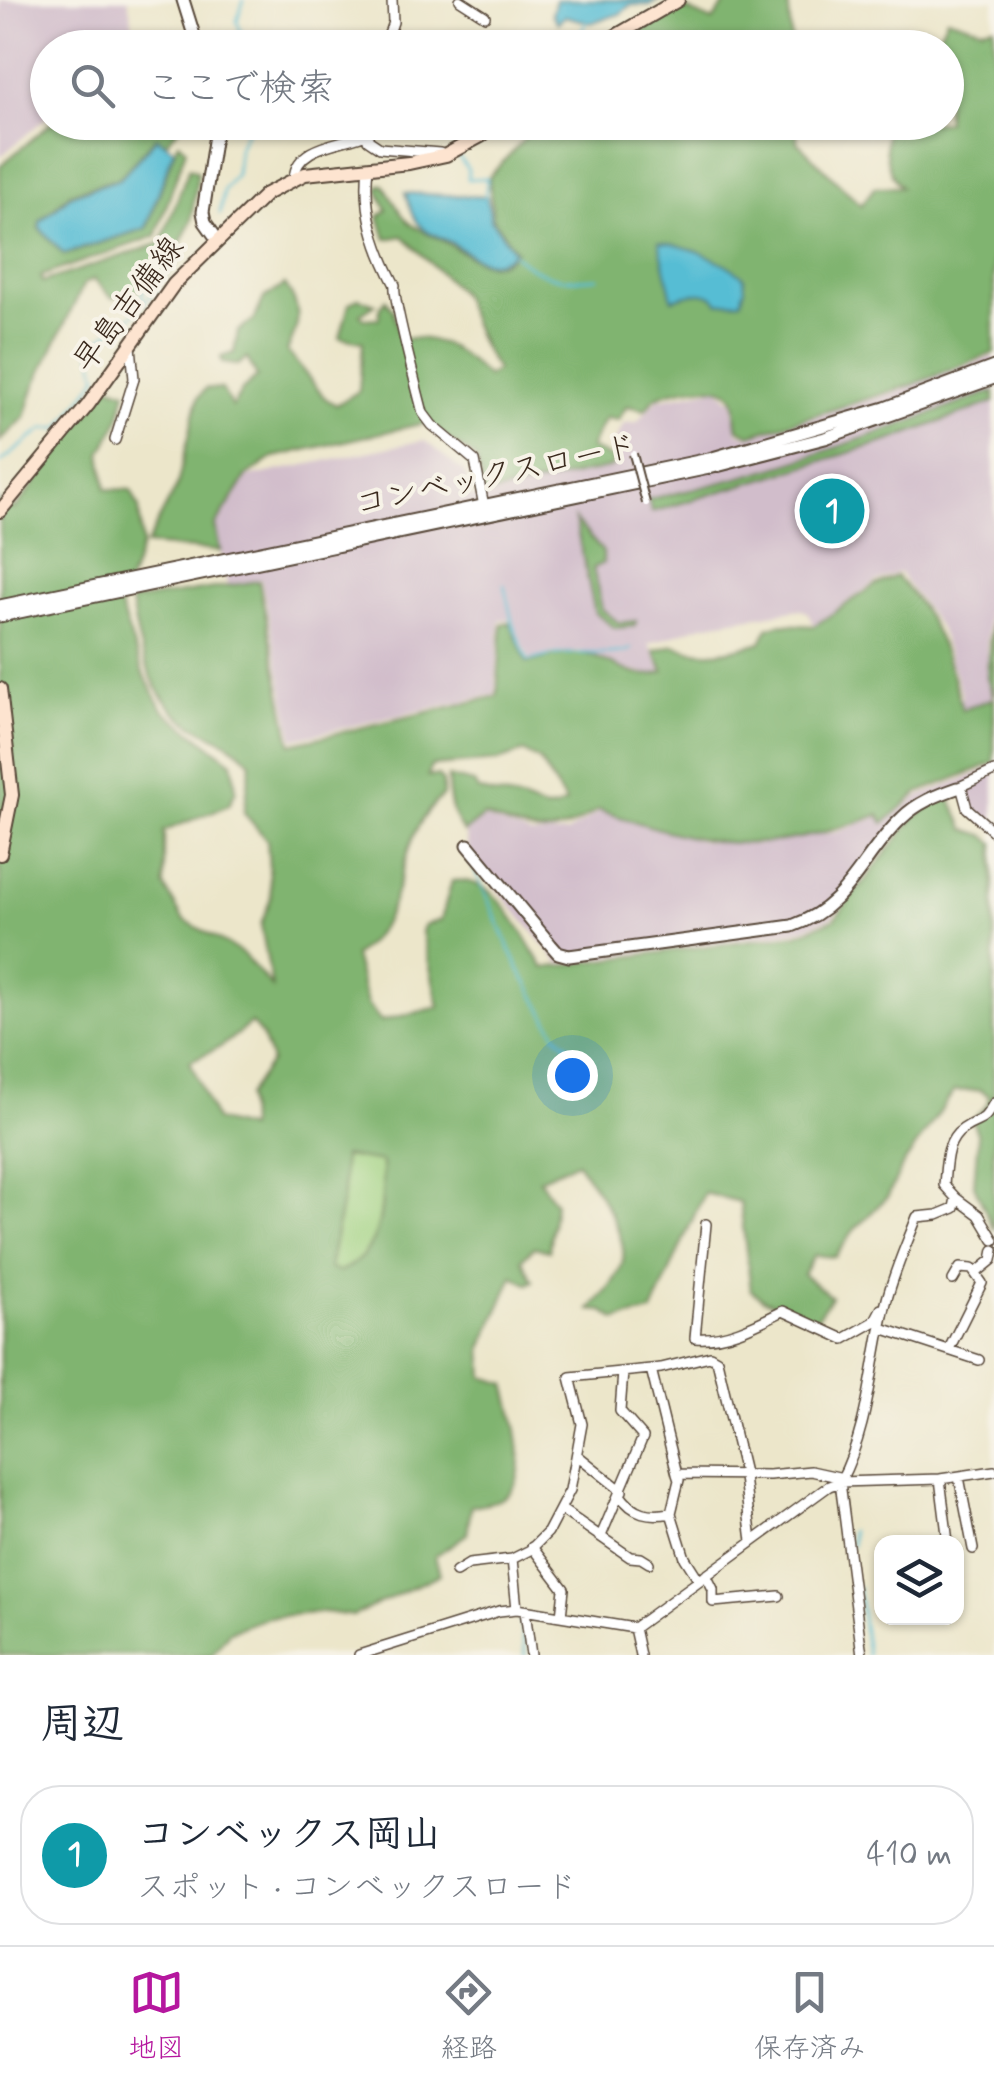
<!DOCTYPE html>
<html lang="ja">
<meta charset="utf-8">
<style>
:root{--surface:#fff;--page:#f2f2f3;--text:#1f2937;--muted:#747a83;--line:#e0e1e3;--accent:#b5179e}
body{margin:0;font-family:Mynerve,"Klee One",sans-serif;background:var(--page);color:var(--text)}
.controls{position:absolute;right:30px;bottom:30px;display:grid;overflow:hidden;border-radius:20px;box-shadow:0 2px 8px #0004}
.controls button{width:90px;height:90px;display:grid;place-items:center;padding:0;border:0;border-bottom:2px solid var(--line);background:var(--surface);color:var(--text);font:50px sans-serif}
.you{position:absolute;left:572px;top:1075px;width:35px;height:35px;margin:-25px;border:8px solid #fff;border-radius:50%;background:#1a73e8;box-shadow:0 0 0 15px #1a73e833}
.badge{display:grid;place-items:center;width:65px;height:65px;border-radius:50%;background:var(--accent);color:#fff;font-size:32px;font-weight:700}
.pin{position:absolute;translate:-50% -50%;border:5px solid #fff;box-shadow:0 2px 10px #0006}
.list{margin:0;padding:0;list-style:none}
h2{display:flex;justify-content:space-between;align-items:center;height:130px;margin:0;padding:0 40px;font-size:42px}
h2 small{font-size:32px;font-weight:400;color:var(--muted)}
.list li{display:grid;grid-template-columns:65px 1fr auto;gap:30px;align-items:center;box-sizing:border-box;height:140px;margin:0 20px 20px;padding:0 20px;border:2px solid var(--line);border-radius:40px}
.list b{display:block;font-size:38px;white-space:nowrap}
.list p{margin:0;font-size:32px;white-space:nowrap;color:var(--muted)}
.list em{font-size:32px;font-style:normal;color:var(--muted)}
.icon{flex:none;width:55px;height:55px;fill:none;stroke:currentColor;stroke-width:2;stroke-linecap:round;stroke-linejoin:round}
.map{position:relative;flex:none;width:994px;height:1655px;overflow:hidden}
.search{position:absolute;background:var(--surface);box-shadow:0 2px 8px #0004;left:30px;right:30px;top:30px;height:110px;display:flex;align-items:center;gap:25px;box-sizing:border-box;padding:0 35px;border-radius:55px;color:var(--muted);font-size:38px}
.sheet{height:290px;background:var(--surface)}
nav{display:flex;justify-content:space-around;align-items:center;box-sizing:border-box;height:140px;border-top:2px solid var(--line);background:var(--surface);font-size:28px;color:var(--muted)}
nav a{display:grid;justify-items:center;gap:5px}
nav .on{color:var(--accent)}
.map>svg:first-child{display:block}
.industrial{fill:#d1bdcb}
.green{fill:#a0d281;stroke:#6e7e50;stroke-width:2.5}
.forest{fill:#80b46f;stroke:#5e6f46;stroke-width:2.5;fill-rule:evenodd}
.water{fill:#56bdd4;stroke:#487479;stroke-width:2.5}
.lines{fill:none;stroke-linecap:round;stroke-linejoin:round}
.stream{stroke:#56bdd4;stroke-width:2.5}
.minor-casing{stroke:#564638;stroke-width:12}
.tertiary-casing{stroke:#564638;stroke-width:15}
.secondary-casing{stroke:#564638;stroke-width:16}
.minor{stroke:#fff;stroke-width:9}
.tertiary{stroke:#fff;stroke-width:11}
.secondary{stroke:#fde4d0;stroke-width:12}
.pedestrian-bridge-casing{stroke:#564638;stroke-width:10;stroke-linecap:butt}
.pedestrian-bridge{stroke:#fff;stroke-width:6}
.labels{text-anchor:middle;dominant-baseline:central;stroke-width:8;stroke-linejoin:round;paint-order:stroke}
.street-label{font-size:32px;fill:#3b2a1e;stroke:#f7f3e8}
</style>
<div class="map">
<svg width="994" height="1655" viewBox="0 0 994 1655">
<rect width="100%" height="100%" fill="#f7f3e8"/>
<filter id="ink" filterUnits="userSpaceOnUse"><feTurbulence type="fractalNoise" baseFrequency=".01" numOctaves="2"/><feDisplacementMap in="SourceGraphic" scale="20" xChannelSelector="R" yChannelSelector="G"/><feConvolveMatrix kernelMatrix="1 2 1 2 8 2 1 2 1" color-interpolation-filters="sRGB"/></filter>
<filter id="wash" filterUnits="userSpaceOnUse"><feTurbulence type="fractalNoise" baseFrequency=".0048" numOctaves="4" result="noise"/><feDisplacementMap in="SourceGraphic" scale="40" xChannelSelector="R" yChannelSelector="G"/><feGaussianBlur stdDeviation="2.25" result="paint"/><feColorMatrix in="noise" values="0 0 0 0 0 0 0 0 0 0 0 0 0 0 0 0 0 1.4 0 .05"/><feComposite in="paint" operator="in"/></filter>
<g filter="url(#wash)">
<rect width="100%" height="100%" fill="#ece6ca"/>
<path class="industrial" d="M0 0H128L137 46 48 48 47 117 0 157Z
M994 356V583L988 607 986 678 992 698 962 709 961 692 940 629 899 572 877 581 814 625 808 613 801 609 703 625 649 644 662 671 651 675 617 667 581 651 554 653 530 660 511 619 500 620 495 694 293 739 261 579 227 586 216 526 248 477 424 440 465 473 471 498 614 468 618 452 614 442 624 423 637 422 658 399 718 388 733 402 737 432 749 437 900 391Z
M994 767V830L970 809 967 788 929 804 896 832 832 917 796 931 559 963 469 856 465 833 484 818 531 835 568 833 600 811 701 841 757 845 837 832 879 817 884 825 917 797Z"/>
<path class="green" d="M343 1155 382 1162C383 1204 385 1253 339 1272L329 1269 343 1194Z"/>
<path class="forest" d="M728 0H788L792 47H615L680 7 713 21Z
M947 18 981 28 994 26V353L912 385 750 435 738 429C735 420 738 406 733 397 723 379 671 389 655 398 654 399 646 409 645 410L627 406 618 420 605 418 590 448 612 458V467L485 495 476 458 425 423 274 457 247 476 215 526 220 551 146 545 177 486 198 398 206 388 222 389 232 407 242 390 257 377 247 358 238 365 222 363 221 357 234 353 238 331 254 320 264 298 285 285C303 309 300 325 287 351L325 398 336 405 359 391 363 342 340 338 349 304 358 298 375 304 360 314 365 319 379 318 380 306 386 300 393 310 400 339C438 333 461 352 487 377L497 370 482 346 460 292 403 236 386 239 379 216 387 210 378 190 380 185H384C392 197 400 216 411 224 422 232 436 236 447 243 469 256 495 278 516 251L493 219 489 177 539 123 801 122 797 125V142L861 205 875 187H901C884 169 884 146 886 123L946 122V48L933 47Z
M51 123H183L166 143 156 137 119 178 70 193 40 221 39 228 64 255 147 228 176 146 179 142 186 149 156 236 41 276 42 282 161 243 189 168 198 172 191 221 180 244 185 253 158 284 112 298 94 279 84 284 35 385 25 417 0 441V166Z
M109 385 126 391 118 422 101 453 106 489 131 490 139 508 142 545 120 607 143 673 163 710 232 762 236 790 229 805 164 831V886L183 919 243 954 272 987 261 925 271 897 267 840 244 813 251 763C235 741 207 736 185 720 149 694 137 643 131 601L259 581 291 744 497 696 502 624 510 622 527 663C544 658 564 651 582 654 611 657 634 685 664 671L654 651 673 645C703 658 731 651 761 642L768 628 779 624 814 626 875 585 896 576C933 613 950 660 962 710L994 698 987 677 994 587V763L918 793 884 823 879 815C841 829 799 841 758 843 703 846 649 826 598 810 549 843 536 835 484 816L464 832C451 818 448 796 448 777L474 783 478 790C492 795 507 796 520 800 539 805 544 816 566 803L539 760 524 752 498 761 431 766 428 776H438L443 782V795C398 838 410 871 385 921 378 935 365 946 354 956L367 1004 381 1021 439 1007 422 932 424 925 441 920 452 881C499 875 521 934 544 968L797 934 834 919 914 818 931 805 950 798 965 829 984 835 994 843V1230L974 1185 978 1136 972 1120 987 1105 989 1096 980 1090 954 1091 903 1165 888 1196 854 1230 835 1257 814 1255 803 1274 831 1297 815 1320 764 1300 751 1290 740 1202 704 1193 652 1312 616 1320 603 1311 590 1310C600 1297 617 1281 622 1264 631 1236 593 1184 577 1162L539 1179 555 1202 549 1251 534 1247 522 1259 533 1281 528 1284 513 1276 482 1348 484 1377 506 1384C513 1413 535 1479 503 1498 494 1503 481 1504 471 1506L467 1534 435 1556 440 1574 353 1616 325 1612 268 1617 230 1631 211 1655H0V500L15 509ZM251 1023 262 1036 271 1061 247 1096 248 1129 215 1120 190 1061 222 1046ZM343 1156 382 1162C383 1204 385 1253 339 1272L329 1268 343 1194Z
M994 391V402L891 440 652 512 648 499C766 477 882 432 994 391Z
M575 520 603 552V563L593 568 602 609 619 623 636 621 635 626 615 628 595 613Z"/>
<path class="water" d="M556 0H659L650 5H630L620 14 591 23 565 16 558 23 552 14Z
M157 138 174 149 146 228 64 254 40 228V222L71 195 120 179Z
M405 193 487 197 491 220 514 251C494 274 471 256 452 243 443 238 431 234 423 228 413 220 410 205 405 193Z
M659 242C687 245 722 259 744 277L745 288 741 301 719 303C706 286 690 295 672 299Z"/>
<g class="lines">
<path class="stream" d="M244 0 237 21 246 48
M570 48 588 20
M452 144 485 122
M459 157 468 170V179L487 178 485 200
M220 214 224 190 236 174 239 147 251 122
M513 254C542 279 560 281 598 278
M142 301 143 288
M0 463 43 429 60 428 98 377 91 349 99 340 131 317 158 288
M504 585 513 625 528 661C538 659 549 655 559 654 578 651 617 657 631 649
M469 857 517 965 556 1034 581 1058 588 1071
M851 1531 852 1545
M858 1587 867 1655
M520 1618 525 1655"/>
</g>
</g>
<g filter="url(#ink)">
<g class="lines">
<g class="minor-casing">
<path id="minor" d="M460 0 485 16
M384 48 393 22 392 0
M368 133V140L380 148 440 153
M368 167C363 210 375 247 395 285 392 297 418 393 423 413L432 425 475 461 484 506
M294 178C297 143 344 145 368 133L370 122
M115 440 134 379 131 346
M961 786 967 808 994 832
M959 787 994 771
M956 1198 979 1215 994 1240
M706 1224 695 1338C725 1341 757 1324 783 1311L844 1339 874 1322 881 1309
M976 1273 992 1260 994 1250
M881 1328 979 1360
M949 1349 982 1283 972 1269 960 1268 953 1280
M651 1369 677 1474 769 1475 811 1471 843 1478
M577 1455 622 1491
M959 1477 973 1549
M940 1479 948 1542
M620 1495C633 1514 649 1517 671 1513L679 1480 677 1474
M562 1510 630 1557 641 1558 649 1563
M671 1513 685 1558 699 1580
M601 1536 643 1437 620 1411 623 1372
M532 1547 564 1589 561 1616
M456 1572 469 1564 512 1559
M706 1575 713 1589V1602L779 1596
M517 1609 512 1559 530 1550 548 1532 570 1490 582 1424 570 1377 661 1368 710 1356 717 1360 743 1469 752 1541
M525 1611 531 1655
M634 1628 640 1655
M359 1655 499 1611 517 1609 634 1628 829 1486 840 1482 940 1479 994 1471
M862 1655 840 1482C869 1428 871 1365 885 1307 892 1276 906 1246 917 1217L937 1215 954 1208 956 1198 944 1185C946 1165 945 1141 963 1129 982 1116 981 1126 994 1103"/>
</g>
<g class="tertiary-casing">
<path id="tertiary" d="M183 0 198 48
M217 239 205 222 203 212 217 122
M0 606 709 459 885 408 994 367
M0 616 709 468 825 438 994 378
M468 845 551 945 558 953 569 956 792 926C850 906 861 856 902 818 917 803 937 795 957 788"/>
</g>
<g class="secondary-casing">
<path id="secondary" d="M595 48 678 0
M0 511 88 405 174 284 266 194 305 174 409 163 446 155 481 136 499 122
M0 689 12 795 0 854"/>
</g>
<use href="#minor" class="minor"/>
<use href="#tertiary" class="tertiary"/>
<use href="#secondary" class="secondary"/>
<g class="pedestrian-bridge-casing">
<path id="pedestrian-bridge" d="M633 454 646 503"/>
</g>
<use href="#pedestrian-bridge" class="pedestrian-bridge"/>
</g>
</g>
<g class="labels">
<g class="street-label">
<text transform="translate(129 305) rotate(-53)">早島吉備線</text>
<text transform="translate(496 476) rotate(-12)">コンベックスロード</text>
</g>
</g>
</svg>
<div class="controls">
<button><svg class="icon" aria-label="layers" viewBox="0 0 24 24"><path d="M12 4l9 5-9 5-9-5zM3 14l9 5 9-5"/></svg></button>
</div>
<div class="you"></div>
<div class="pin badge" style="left:832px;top:511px;background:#0f9aa8">1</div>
<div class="search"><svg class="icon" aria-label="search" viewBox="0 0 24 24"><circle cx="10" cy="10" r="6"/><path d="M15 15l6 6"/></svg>ここで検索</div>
</div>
<section class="sheet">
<h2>周辺<small></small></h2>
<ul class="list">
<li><span class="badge" style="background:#0f9aa8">1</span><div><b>コンベックス岡山</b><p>スポット · コンベックスロード</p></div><em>410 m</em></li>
</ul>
</section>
<nav>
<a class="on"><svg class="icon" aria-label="map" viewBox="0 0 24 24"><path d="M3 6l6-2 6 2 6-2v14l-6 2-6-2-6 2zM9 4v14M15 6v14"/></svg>地図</a>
<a><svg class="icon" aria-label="directions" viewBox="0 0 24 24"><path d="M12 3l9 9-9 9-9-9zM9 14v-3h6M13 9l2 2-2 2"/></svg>経路</a>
<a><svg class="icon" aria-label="saved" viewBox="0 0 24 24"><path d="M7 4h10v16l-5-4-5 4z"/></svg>保存済み</a>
</nav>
